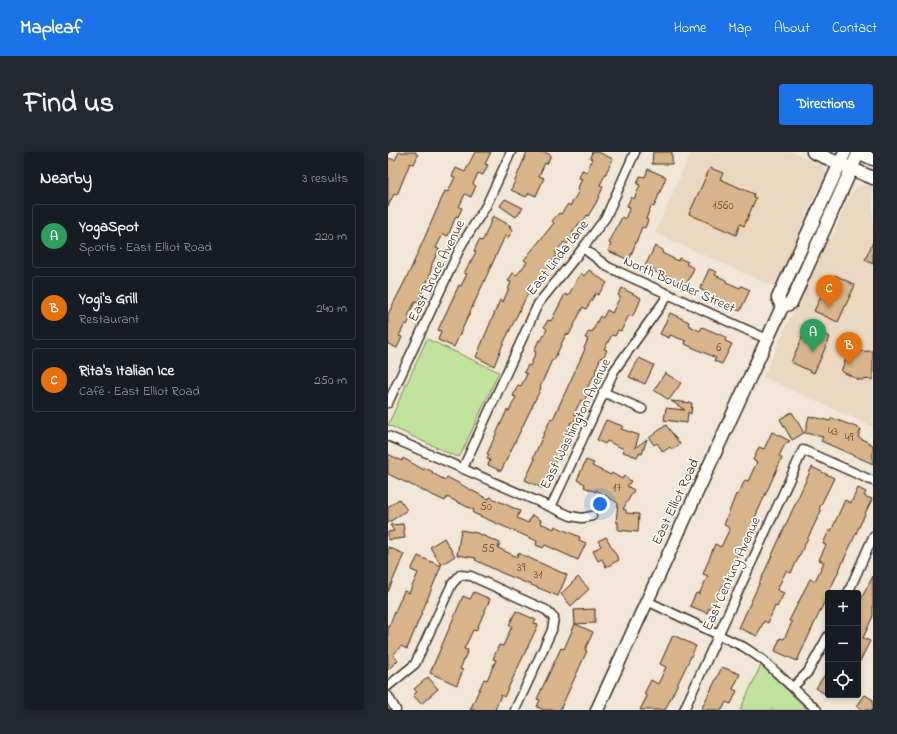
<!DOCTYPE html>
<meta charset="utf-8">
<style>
:root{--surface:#171b24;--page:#242831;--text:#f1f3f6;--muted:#9ea1a6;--line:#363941;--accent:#1a73e8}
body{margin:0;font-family:"Indie Flower",sans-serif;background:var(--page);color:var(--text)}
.controls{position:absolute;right:12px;bottom:12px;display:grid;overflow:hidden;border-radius:4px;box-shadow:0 2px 6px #0003}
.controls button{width:36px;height:36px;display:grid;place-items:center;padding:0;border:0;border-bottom:1px solid var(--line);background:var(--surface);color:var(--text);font:20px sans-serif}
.you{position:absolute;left:212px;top:352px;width:14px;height:14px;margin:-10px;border:3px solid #fff;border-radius:50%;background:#1a73e8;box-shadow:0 0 0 6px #1a73e833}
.badge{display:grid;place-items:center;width:26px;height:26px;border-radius:50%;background:var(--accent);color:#fff;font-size:13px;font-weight:700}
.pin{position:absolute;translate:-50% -33px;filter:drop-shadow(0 1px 2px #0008)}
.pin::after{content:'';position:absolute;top:21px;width:14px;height:12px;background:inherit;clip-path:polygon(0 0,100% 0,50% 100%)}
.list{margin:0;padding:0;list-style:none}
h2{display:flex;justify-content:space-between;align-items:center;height:52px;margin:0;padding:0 16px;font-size:17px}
h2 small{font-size:13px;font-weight:400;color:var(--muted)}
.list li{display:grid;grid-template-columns:26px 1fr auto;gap:12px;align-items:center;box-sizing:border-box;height:64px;margin:0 8px 8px;padding:0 8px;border:1px solid var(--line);border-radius:4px}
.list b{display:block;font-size:15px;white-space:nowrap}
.list p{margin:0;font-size:13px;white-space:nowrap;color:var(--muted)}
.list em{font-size:13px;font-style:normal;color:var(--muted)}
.icon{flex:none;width:22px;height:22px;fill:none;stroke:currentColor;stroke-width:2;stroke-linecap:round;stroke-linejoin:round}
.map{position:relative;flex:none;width:485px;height:558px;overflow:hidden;border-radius:4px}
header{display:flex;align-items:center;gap:24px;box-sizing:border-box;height:56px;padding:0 20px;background:var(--accent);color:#fff}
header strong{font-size:19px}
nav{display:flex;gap:22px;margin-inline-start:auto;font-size:14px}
.intro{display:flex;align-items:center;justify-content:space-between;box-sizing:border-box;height:96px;padding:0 24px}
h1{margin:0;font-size:28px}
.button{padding:10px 18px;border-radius:4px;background:var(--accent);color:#fff;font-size:14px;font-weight:700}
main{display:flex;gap:24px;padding:0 24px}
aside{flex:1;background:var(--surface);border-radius:4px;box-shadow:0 2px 6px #0003}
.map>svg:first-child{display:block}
.built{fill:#ead7bf}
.green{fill:#bfe39d;stroke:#7d865e}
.building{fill:#d7b489;stroke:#3b2a1e}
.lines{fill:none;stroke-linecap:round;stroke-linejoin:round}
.minor-casing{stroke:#3b2a1e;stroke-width:11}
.secondary-casing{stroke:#3b2a1e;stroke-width:15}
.minor{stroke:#fdfcf7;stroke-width:8}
.secondary{stroke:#fdfcf7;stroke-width:12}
.labels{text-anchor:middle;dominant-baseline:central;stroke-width:3.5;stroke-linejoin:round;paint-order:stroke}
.number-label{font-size:12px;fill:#624c39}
.street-label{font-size:14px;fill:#3b2a1e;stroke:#fdfcf7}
</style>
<header>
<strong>Mapleaf</strong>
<nav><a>Home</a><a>Map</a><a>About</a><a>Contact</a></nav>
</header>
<div class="intro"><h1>Find us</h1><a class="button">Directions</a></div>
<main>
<aside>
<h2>Nearby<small>3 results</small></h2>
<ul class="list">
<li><span class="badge" style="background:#2e9e5b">A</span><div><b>YogaSpot</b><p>Sports · East Elliot Road</p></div><em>220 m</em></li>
<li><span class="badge" style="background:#e8710a">B</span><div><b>Yogi's Grill</b><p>Restaurant</p></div><em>240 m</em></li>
<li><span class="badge" style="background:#e8710a">C</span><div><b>Rita's Italian Ice</b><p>Café · East Elliot Road</p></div><em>250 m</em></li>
</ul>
</aside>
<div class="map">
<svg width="485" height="558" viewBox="0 0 485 558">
<rect width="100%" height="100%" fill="#f2e6d6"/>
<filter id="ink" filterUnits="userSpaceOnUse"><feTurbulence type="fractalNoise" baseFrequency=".025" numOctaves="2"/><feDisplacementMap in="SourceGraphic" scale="8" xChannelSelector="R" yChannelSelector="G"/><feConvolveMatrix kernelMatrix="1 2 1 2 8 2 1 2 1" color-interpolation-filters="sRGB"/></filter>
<g filter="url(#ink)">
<path class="built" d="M303 0H406L437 16 439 25 428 42 418 62 410 90 389 136 267 81Z
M478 33 485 35V275L375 225 429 107 446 80 463 42 469 35Z"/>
<path class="green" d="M39 187 111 220 72 304 69 305 0 273Z
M373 513 420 558H352Z"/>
<path class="building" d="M11 0H28V2L30 3 26 12 22 11 9 43 6 42 0 54V6L7 8Z
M87 0H103L97 12 100 13 95 23 90 21 85 32 88 34 83 45 77 42 71 55 74 56 70 65 68 64 60 84 55 82 48 96 51 97 44 112 42 123 30 151 27 150 20 164 23 165 19 173 17 172 11 184 14 185 9 196 0 192V162L21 121 57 39 60 40 67 25 64 24 68 16 77 20Z
M139 0H156L163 3 159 12 157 11 151 24 156 26 148 44 141 41 138 45 123 38Z
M204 0H210L225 7 212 33 215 35 208 51 200 64 199 63 194 71 192 70 184 81 186 83 179 92 176 90 167 101 169 103 164 110 149 129 147 127 115 192 106 214 88 205 112 148 115 150 120 138 123 130 120 129 125 121 129 123 139 110 136 108 166 71 164 69 171 61 173 62 180 52 182 54 191 39 189 38 194 27 191 26 194 18 199 20 204 7 202 6Z
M265 0H284V12H264Z
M322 16 335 21 332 27 366 42 365 45 368 46 356 74 352 72 348 83 301 62Z
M260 17 278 25 266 55 263 54 258 67 260 68 257 76 254 75 241 108 220 99 223 92 221 91 234 65 237 67 242 55 239 54 243 45 246 47 252 33 249 32 252 24 257 25Z
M117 47 135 56 128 65 112 54Z
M105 64 123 74 121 75 125 77 120 86 117 84 66 195 50 188 53 179 50 178 71 133 73 134 79 122 76 121 88 100 86 99 91 88 94 89 96 86Z
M485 90V112L477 108Z
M267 94 275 98 274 101 290 109 291 106 300 110 298 112 306 116 298 134 290 131V129L265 119 266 118 257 114Z
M321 117 329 120 327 123 338 128V130L352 136 353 134 362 138 352 159 318 144 319 141 312 137Z
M201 118 219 131 210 143 208 141 198 157 195 155 181 183 178 182 166 208H164L152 235 153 236 113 319 100 313 102 308 99 307 101 303 99 302 119 258 121 259 128 245 125 244 130 233 133 234 139 222 136 220 140 213 142 214 148 200 146 199 151 188 153 189 159 177 156 175 160 168 163 169 177 142 180 144 193 121 196 124Z
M447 123 467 133 450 170 426 159 442 125 445 126Z
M234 136 253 146 250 154 244 165 241 163 233 179 230 178 227 184 224 183 216 197 219 198 215 206 213 205 207 219 208 220 198 238H201L196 249 193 248 186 262 189 263 185 271 183 270 178 281 180 283 154 336 137 328 147 307 145 306 163 266 165 267 197 197 196 196 200 187 197 186 201 179 204 180 212 164 215 166 219 158 224 161 232 145 230 143Z
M282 161 301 170 300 173 312 179 314 175 338 185 337 189 344 192 334 212 326 209 328 206 297 192 298 189 282 183 281 186 272 182Z
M418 177 426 181 427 178 442 185 426 221 403 210Z
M485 199V227L471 228 453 219 461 200Z
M251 206 266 213 257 232 241 225Z
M277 221 293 231 281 248 266 238Z
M283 249 304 251 303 262 300 260 299 271 276 268 278 256 297 258Z
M404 260 416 281 404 288 392 267Z
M421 264 442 269 444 266 473 277 470 285 485 293V312L433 289 435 285 417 281Z
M218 268 235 274 233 277 251 283 247 296 259 287 254 302 251 301 249 305 235 300 236 297 219 289 217 292 209 288Z
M278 273 292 292 284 298 282 295 275 300 269 291 266 293 261 286Z
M384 280 402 289 397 292 391 304 394 306 359 383 324 457 321 456 319 461 302 454 308 441 311 442 320 424 315 422 327 392 333 395 342 376 336 373 348 342 350 343 357 328 360 329 369 310 365 308 371 295 376 297Z
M0 302 14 309 15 306 36 318 37 316 45 320 44 321 57 328 59 325 96 345 101 347 102 345 132 359 129 366 140 371 144 363 153 368 152 371 166 377 167 374 192 385 191 388 198 391 190 408 157 393 155 396 148 393 149 389 85 361 86 358 59 345 57 349 0 322Z
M198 308 206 311 204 314 223 323 224 321 234 327 236 324 243 329 239 334 246 338 235 357 238 358V361L251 362 250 380 230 378V370H228L230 351 208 338V340L196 335 197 332 189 328Z
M424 315 446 326 431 357 433 359 403 421 398 419 389 438 396 441 389 455 387 454 380 471 376 469 369 484 351 476Z
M470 336 478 340 476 344 484 347 409 509 387 499 392 486 396 487 404 470 401 469 422 427 427 429 436 410 431 408 438 393 435 392 441 378 443 379 457 348 463 351Z
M11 347 19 358 0 371V355Z
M15 372 17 386 0 388V380L6 379 2 373Z
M73 378 89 381 112 391 110 396 129 405 130 401 179 423 170 444 114 421 87 408 88 406 69 403Z
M218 385 231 408 218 415 214 407 210 409 205 399 213 394 210 389Z
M56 386 67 404 53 413 42 395Z
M0 395 16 402 0 440Z
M30 404 53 414 19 497 13 494 5 503 10 508 0 518V476L16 439 21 441 30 421 23 418Z
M485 424V464L475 486 482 489 470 513V453Z
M190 425 201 437 183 454 173 442Z
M86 440 102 447 88 479 85 478 76 497 80 498 72 517 75 518 69 533 42 521 75 444 82 447Z
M207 457V471L187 472 186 458Z
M128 459 148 468 146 471 150 473 116 545 113 543 107 558H82L96 527 99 528 108 508 105 507 111 493 115 494 124 474 121 473Z
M187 472 205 480 197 498 199 499 172 558H156L149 555 152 548 149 547 173 496 176 497Z
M285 483 308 494 277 558H252L259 544 256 542 263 528 270 532 278 515 272 512Z
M334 515 352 522 345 537 349 539 343 552 338 550 334 558H313Z
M440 518V544L428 536Z
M40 525 50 537 33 552 25 543 29 540 26 537Z
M477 543 485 548V558H475L469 554Z"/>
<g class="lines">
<g class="minor-casing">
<path id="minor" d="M195 96 220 115 379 187
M215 240 254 257
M0 251 74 92 98 54 123 0
M0 284 183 364 194 366 204 364
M75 316 150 152 195 96 218 65 247 0
M163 355 226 219 281 142
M460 441 485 385
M259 449 356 495 375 508 429 558
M0 534 27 512 64 432 72 423 83 424 158 458 166 466 164 478 127 558
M405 535 420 520 440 484
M0 544 8 558
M296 558 415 298 485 329"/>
</g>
<g class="secondary-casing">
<path id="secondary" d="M425 0 485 26
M470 0 485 7
M394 155 390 146 457 0
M209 558 394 155 403 151 471 0"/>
</g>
<use href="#minor" class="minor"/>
<use href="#secondary" class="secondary"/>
</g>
</g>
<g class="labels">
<g class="number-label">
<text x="335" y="54">1560</text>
<text x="331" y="196">6</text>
<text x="445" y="280">43</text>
<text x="461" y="286">49</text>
<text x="229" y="336">17</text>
<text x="98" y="355">50</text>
<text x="100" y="397">55</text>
<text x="133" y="416">39</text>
<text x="150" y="423">31</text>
</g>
<g class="street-label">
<text transform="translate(170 106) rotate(-52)">East Linda Lane</text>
<text transform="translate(49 119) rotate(-64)">East Bruce Avenue</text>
<text transform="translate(291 133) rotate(24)">North Boulder Street</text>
<text transform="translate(188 272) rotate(-64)">East Washington Avenue</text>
<text transform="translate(288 350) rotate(-65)">East Elliot Road</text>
<text transform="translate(344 422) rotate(-66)">East Century Avenue</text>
</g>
</g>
</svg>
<div class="controls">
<button>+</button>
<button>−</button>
<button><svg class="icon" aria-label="locate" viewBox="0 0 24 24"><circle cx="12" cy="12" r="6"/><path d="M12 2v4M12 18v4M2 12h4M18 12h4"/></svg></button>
</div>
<div class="you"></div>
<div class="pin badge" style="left:425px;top:200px;background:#2e9e5b">A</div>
<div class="pin badge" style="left:461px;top:213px;background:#e8710a">B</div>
<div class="pin badge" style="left:441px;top:156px;background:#e8710a">C</div>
</div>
</main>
